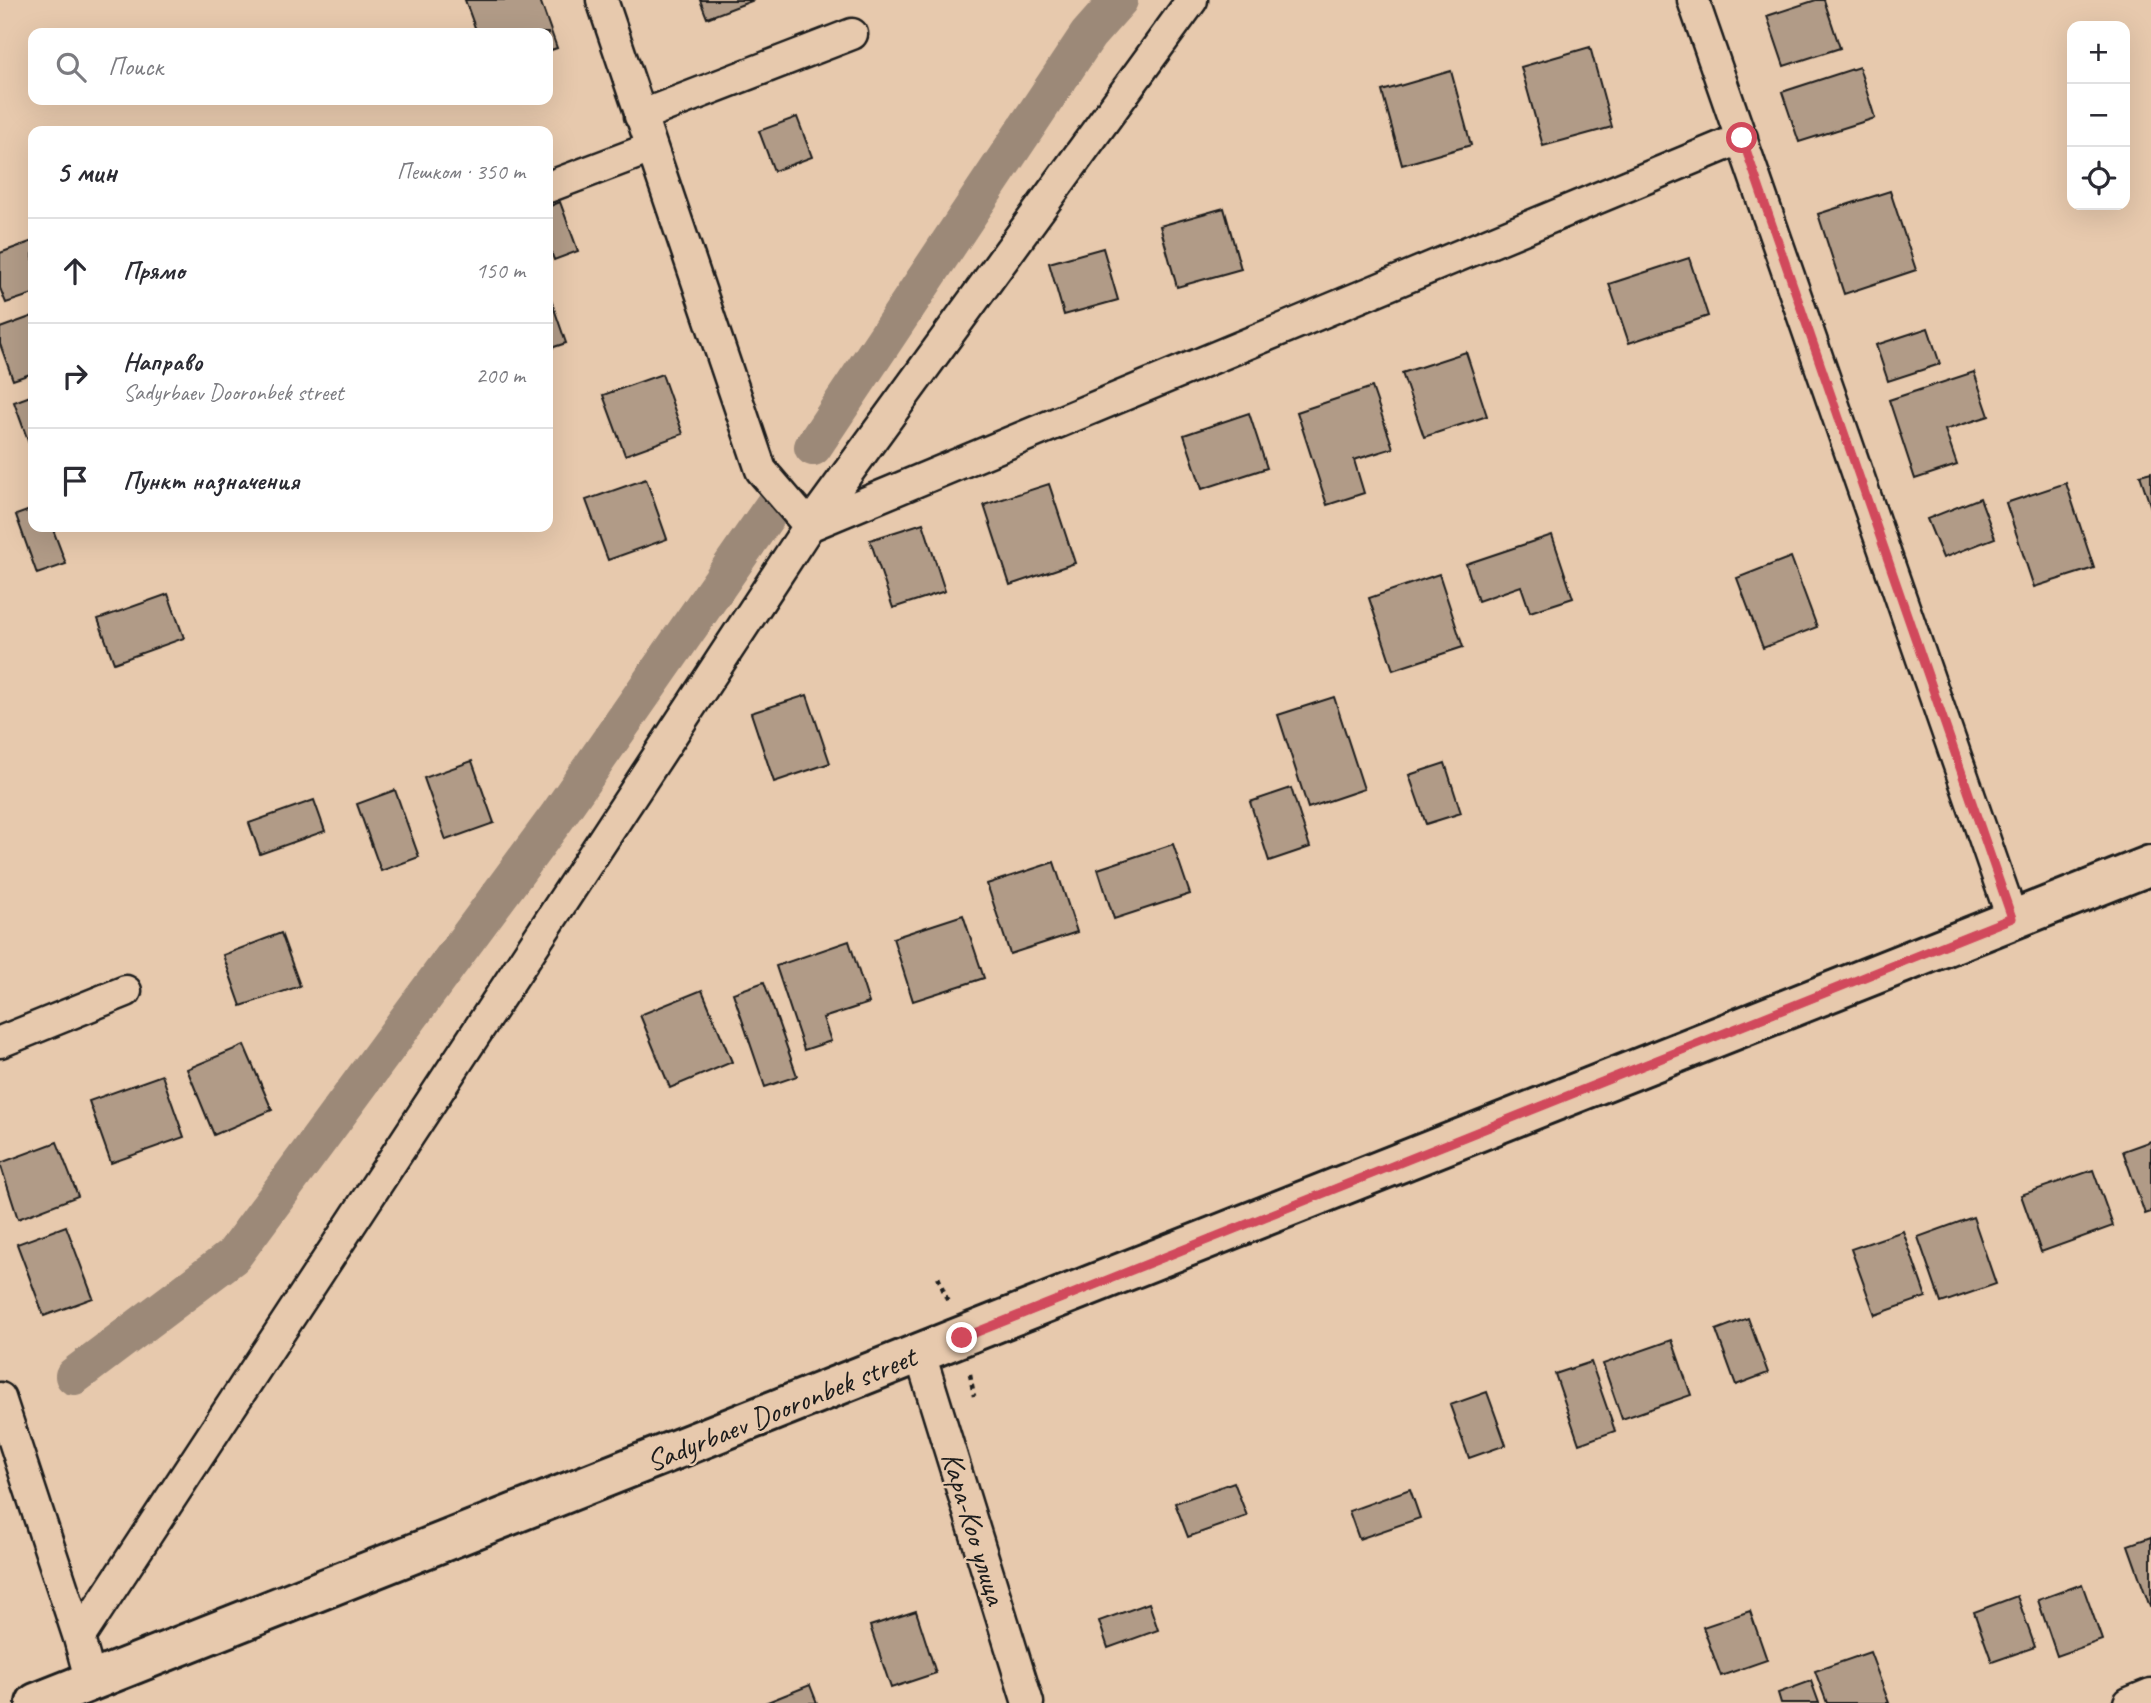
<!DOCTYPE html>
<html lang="ru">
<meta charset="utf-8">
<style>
:root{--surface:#fff;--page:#f2f2f3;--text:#2b2b33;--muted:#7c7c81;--line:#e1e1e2}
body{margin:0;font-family:Caveat,sans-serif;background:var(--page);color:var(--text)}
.controls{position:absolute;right:21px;top:21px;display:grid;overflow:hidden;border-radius:14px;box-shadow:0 7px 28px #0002}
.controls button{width:63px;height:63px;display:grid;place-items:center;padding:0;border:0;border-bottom:2px solid var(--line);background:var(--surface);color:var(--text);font:35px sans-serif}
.stop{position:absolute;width:21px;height:21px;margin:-16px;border:5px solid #d1495b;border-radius:50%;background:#fff}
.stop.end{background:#d1495b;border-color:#fff;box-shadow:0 2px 7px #0008}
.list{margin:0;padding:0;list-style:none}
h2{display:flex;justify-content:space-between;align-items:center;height:91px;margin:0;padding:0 28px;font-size:30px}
h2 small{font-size:23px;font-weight:400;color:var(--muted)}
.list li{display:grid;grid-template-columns:46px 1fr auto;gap:21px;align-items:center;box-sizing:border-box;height:105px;padding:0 28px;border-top:2px solid var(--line)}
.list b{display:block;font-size:26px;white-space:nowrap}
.list p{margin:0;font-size:23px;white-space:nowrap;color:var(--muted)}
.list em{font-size:23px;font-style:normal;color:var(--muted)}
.icon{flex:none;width:38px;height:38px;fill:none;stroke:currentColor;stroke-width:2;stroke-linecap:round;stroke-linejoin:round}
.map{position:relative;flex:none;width:2151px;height:1703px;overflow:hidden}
.search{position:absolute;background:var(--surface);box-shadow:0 7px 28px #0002;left:28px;top:28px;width:525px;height:77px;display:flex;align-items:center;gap:18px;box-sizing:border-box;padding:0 24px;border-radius:14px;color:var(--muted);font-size:26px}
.panel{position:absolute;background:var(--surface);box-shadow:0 7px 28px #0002;left:28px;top:126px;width:525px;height:406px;border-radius:14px}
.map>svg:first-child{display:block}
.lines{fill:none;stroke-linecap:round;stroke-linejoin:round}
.canal{stroke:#9c8978;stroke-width:38}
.building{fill:#b19b87;stroke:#1c1c1c;stroke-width:2}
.minor-casing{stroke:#1c1c1c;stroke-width:35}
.secondary-casing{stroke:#1c1c1c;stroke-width:44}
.path{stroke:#1c1c1c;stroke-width:4.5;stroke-dasharray:5 5;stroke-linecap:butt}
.minor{stroke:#e7c9ad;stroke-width:30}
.secondary{stroke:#e7c9ad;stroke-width:38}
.route{stroke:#d1495b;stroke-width:9}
.labels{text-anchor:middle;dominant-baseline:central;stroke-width:5;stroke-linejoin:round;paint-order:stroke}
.street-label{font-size:30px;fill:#1c1c1c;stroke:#e7c9ad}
</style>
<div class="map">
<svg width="2151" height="1703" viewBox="0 0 2151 1703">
<rect width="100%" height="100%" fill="#e7c9ad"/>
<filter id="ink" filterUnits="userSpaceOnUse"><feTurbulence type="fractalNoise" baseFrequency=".0143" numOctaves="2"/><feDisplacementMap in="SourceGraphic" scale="14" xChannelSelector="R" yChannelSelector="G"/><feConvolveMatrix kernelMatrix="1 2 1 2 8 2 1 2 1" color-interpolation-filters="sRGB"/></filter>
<g filter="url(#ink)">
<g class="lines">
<path class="canal" d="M813 447 1088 35 1119 0
M74 1376 233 1256 557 817 774 505"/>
</g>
<path class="building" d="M465 0H540L557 48 548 51V33H477Z
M700 0H754L707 18Z
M1816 0H1824L1840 48 1784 66 1767 16Z
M1590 47 1612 127 1543 146 1521 67Z
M1859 67 1875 118 1799 142 1782 92Z
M1451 71 1471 145 1402 165 1382 91Z
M797 117 812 157 774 171 759 131Z
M1890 191 1916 270 1844 294 1818 214Z
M560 202 578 251 554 260 548 243V207Z
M1224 208 1241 269 1177 287 1160 226Z
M33 241V294L6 303 0 288V253Z
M1103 248 1118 300 1064 315 1049 263Z
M1689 258 1708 316 1629 343 1609 284Z
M550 297 566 343 548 349V298Z
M33 316V373L13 380 0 344V328Z
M1928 328 1940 364 1888 381 1876 345Z
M1466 352 1487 416 1424 437 1402 373Z
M1974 372 1989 416 1945 430 1957 465 1915 479 1889 400Z
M662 374 683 434 625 455 603 395Z
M1372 387 1393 448 1354 460 1364 493 1327 505 1297 412Z
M33 395V448L31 449 14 402Z
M1249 413 1267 468 1202 489 1184 435Z
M2151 472V508L2140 475Z
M646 479 667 539 608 560 586 500Z
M2066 483 2094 568 2034 587 2006 503Z
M1049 484 1075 563 1010 585 984 505Z
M1980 498 1995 538 1943 558 1927 519Z
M33 509V527H52L66 564 37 574 16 515Z
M923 523 945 591 893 608 870 540Z
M1552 535 1573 598 1530 612 1521 586 1478 601 1466 564Z
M1791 557 1817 627 1763 648 1737 578Z
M1439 574 1463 647 1393 670 1369 598Z
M168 594 184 638 114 663 98 619Z
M807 695 830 763 774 782 751 713Z
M1334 697 1364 789 1308 808 1278 715Z
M472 761 494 823 446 840 424 778Z
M1445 763 1461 813 1426 824 1409 775Z
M1291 788 1310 847 1269 861 1250 802Z
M395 790 419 857 381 871 357 804Z
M314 800 325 831 260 854 249 823Z
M1173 844 1190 894 1114 919 1098 869Z
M1054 862 1077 932 1010 954 987 884Z
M963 915 984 978 913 1001 893 938Z
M281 933 300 986 241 1006 223 955Z
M849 941 869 1003 823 1018 831 1041 804 1050 776 966Z
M764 982 797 1076 765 1087 733 993Z
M702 990 732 1062 670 1088 640 1015Z
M244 1045 272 1110 214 1135 187 1069Z
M162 1075 184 1137 111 1163 89 1101Z
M2151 1141V1212L2145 1214 2123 1151Z
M57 1142 78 1196 18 1219 0 1163Z
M2093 1170 2113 1226 2041 1252 2021 1195Z
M1973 1217 1996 1284 1941 1303 1918 1237Z
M66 1226 93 1298 44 1316 17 1244Z
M1903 1231 1926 1297 1875 1315 1851 1249Z
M1748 1318 1768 1373 1736 1385 1716 1330Z
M1672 1340 1691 1395 1622 1419 1603 1364Z
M1591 1362 1615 1431 1579 1444 1555 1374Z
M1487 1392 1506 1445 1469 1458 1450 1405Z
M1234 1482 1247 1516 1188 1537 1175 1503Z
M1410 1489 1420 1518 1359 1539 1349 1511Z
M2151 1537V1607H2150L2128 1545Z
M2082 1584 2102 1640 2057 1656 2038 1600Z
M2017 1596 2035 1647 1992 1662 1974 1612Z
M1149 1603 1158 1630 1108 1648 1099 1621Z
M916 1611 936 1673 891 1688 870 1626Z
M1750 1611 1767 1660 1721 1676 1703 1627Z
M1870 1652 1889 1703H1827L1815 1671Z
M1811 1681 1819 1703H1781L1778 1693Z
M810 1685 817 1703H765Z"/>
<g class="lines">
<g class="minor-casing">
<path id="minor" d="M602 0 761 470 809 526 1742 138
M1693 0 2012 918
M640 116 852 34
M548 187 651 148
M0 1042 126 991
M920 1354 1028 1703
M0 1398 79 1638
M91 1682 79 1638 809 526 1192 0
M2129 1703 2151 1694"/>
</g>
<g class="secondary-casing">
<path id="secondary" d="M36 1703 2151 865"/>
</g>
<path class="path" d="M938 1277 948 1302
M970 1374 974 1396"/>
<use href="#minor" class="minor"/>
<use href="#secondary" class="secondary"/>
</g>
</g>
<g class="lines" filter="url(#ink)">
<path class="route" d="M962 1338 2012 918 1742 138"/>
</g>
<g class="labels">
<g class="street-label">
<text transform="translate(781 1409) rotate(-22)">Sadyrbaev Dooronbek street</text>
<text transform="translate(974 1528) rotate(73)">Кара-Коо улица</text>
</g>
</g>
</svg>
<div class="controls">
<button>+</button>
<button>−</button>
<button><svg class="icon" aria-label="locate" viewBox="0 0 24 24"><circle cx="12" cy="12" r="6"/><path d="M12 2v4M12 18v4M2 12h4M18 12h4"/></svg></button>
</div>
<div class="stop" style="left:1742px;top:138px"></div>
<div class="stop end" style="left:962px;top:1338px"></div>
<div class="search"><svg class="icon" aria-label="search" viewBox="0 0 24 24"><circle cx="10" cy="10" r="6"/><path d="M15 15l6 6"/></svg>Поиск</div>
<section class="panel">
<h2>5 мин<small>Пешком · 350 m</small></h2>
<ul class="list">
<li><svg class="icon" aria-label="ahead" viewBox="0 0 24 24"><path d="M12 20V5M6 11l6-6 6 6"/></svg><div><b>Прямо</b></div><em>150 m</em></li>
<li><svg class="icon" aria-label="right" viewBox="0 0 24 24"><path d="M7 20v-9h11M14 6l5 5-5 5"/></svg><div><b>Направо</b><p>Sadyrbaev Dooronbek street</p></div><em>200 m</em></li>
<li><svg class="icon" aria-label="arrive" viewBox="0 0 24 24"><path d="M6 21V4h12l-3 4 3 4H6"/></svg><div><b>Пункт назначения</b></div></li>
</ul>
</section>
</div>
